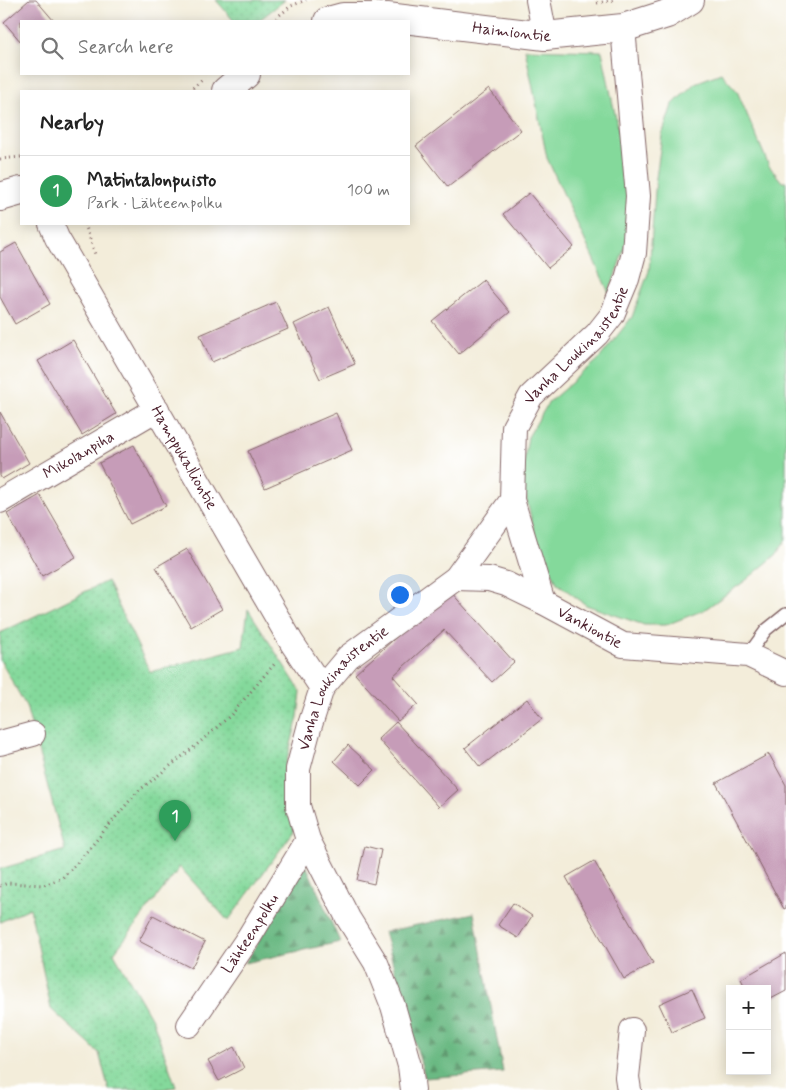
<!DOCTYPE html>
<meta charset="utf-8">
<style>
:root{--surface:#fff;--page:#f6f6f6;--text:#222;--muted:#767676;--line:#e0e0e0;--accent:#db2777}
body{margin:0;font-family:Mynerve,sans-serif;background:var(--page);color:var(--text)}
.controls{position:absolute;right:15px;bottom:15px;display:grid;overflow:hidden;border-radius:0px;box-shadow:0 2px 12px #0003}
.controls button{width:45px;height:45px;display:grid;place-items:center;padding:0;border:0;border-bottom:1px solid var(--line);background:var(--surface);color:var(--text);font:25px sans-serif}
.you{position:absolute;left:399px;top:594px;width:18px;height:18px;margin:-12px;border:4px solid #fff;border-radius:50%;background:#1a73e8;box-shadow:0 0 0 8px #1a73e833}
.badge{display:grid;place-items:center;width:32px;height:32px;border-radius:50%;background:var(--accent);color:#fff;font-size:16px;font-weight:700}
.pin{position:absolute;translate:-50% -41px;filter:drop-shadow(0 1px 2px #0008)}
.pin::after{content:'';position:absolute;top:26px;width:18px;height:15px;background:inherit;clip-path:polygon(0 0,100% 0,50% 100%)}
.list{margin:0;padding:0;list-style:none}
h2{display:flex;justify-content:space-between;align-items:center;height:65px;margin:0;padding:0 20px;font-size:21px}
h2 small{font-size:16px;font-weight:400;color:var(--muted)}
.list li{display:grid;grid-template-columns:32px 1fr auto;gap:15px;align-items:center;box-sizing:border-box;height:70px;padding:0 20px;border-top:1px solid var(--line)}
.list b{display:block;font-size:19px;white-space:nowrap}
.list p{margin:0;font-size:16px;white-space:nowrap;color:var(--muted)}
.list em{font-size:16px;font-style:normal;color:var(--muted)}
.icon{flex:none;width:28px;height:28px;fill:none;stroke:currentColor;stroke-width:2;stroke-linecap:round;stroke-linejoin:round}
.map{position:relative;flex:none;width:786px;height:1090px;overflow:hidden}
.search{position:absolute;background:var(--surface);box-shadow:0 2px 12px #0003;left:20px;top:20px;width:390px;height:55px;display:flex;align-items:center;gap:12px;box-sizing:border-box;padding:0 18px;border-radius:0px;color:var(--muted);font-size:19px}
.panel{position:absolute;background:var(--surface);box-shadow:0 2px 12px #0003;left:20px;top:90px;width:390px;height:135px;border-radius:0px}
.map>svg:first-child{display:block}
.grass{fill:#84d99b;stroke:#677c63}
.forest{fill:url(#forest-firs);stroke:#5a6c57}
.park{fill:url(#park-dots);stroke:#677c63}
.building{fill:#c69cb8}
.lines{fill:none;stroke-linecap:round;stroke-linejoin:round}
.lane-casing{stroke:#856768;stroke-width:14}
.street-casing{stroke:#856768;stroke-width:26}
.secondary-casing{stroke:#856768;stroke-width:30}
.path{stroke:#856768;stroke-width:3;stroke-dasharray:1 4;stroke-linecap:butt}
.lane{stroke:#fff;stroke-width:11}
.street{stroke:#fff;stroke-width:24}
.secondary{stroke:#fff;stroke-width:28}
.labels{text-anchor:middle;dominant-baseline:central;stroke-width:4.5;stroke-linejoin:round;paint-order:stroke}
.street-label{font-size:16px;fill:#4a1f2b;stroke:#fff}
</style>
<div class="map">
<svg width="786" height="1090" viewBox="0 0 786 1090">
<defs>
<pattern id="forest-firs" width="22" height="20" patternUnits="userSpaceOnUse" patternTransform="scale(1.25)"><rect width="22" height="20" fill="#6bb983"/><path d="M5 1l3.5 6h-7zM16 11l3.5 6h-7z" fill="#5a966b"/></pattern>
<pattern id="park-dots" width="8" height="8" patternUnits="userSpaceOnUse" patternTransform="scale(1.25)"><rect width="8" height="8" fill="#84d99b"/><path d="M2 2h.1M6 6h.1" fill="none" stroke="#74ba86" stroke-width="1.8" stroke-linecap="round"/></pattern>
</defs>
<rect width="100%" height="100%" fill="#fff"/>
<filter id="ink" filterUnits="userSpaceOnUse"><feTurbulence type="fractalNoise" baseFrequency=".02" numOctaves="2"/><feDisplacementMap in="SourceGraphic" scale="10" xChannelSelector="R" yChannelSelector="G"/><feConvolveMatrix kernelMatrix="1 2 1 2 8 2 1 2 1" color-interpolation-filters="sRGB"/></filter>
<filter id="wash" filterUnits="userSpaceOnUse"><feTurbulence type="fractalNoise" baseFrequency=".0096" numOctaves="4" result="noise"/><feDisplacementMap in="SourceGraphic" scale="20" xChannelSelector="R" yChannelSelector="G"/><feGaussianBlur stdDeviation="1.12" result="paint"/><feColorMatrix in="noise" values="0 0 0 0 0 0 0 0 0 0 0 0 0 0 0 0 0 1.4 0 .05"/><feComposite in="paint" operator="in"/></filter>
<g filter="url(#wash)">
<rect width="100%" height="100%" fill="#f3edda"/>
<path class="grass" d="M525 49 602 51 628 177 627 241 609 293 547 158Z
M721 73 737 91 769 166 782 182H786V539L776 555 745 581 704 610 666 625H644L586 605 557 583 536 537 521 478 528 437 549 402 598 360 632 317 649 271 656 178 662 135 672 105 695 83Z"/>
<path class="forest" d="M306 865 340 942 245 963Z
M474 913 503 1072 425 1078 384 932Z"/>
<path class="park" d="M216 0H285L258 21H234Z
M107 581 150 672 243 647 248 609 301 692 298 717 283 775 294 831 228 921 180 867 114 953 153 1021 176 1087 156 1090H109L99 1053 51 1009 30 908 0 922V869L65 850 26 706 0 660V633Z"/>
<g id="blocks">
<path class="building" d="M29 0H36L54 21H21V42L4 22Z
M489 89 521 130 448 187 416 146Z
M529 193 574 247 548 268 503 214Z
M16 243 50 304 15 324 0 297V252Z
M483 280 510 312 459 354 432 321Z
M276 302 288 329 212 362 200 335Z
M329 307 355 364 320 379 294 324Z
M73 340 116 414 82 435 38 361Z
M0 412 29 463 2 479 0 476Z
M336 413 352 450 265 488 248 451Z
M134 445 166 506 130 524 99 463Z
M40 495 76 557 42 576 7 514Z
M187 549 222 609 191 627 156 567Z
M449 590 514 662 492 682 444 630 393 676 418 704 398 721 355 674Z
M527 699 542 719 480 767 465 748Z
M396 722 458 790 439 807 378 739Z
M348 745 375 770 360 785 334 761Z
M769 754 786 785V908L784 909 716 783Z
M365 846 381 850 374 884 357 880Z
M594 861 653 963 624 979 566 877Z
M513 903 532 916 518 938 498 925Z
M153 915 205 942 191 968 139 941Z
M786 953V991L767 1001V989H746L741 979Z
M692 989 705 1018 672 1032 659 1004Z
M234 1047 244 1068 219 1081 208 1061Z"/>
</g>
</g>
<g filter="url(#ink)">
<use href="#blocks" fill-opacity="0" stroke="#856768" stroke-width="1"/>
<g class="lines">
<g class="lane-casing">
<path id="lane" d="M748 655 766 630 786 614"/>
</g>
<g class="street-casing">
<g id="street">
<path d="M538 0 545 36"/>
<path id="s1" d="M51 224 57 238 292 643 322 688"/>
<path d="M512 500 543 602"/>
<path id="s2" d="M0 501 157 409"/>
<path id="s3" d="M456 578 489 579 506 584 543 602 623 645 748 655 786 673"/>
<path d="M0 743 33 734"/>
<path id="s4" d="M189 1025 249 937 308 840"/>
<path id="s5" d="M413 1090 410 1066 393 1006 376 963 348 918 308 840 298 806V769L309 728 322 688 348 657 456 578 512 500 514 427 531 396 597 334 612 315 627 279 634 253 638 196 623 28"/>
<path d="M629 1090 627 1077 632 1030"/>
</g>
</g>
<g class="secondary-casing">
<g id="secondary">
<path id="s6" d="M328 21 343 17H387L545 36 623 28 667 14 690 0"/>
<path d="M226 91 246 74"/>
<path d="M0 197 21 191"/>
</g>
</g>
<path class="path" d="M597 3 614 0
M272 21 291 6 306 0
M189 91 203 79
M0 159 21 157
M85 224 95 254
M0 886 8 883 44 885 62 878 78 862 137 792 193 748 231 715 276 662"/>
<use href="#lane" class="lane"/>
<use href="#street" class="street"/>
<use href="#secondary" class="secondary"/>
</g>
</g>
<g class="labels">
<g class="street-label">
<text stroke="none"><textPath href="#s6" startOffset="185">Haimiontie</textPath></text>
<text stroke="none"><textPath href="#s5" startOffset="878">Vanha Loukinaistentie</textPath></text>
<text stroke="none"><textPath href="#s2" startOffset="91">Mikolanpiha</textPath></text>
<text stroke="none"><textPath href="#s1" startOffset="269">Hamppukalliontie</textPath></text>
<text stroke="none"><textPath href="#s3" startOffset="145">Vankiontie</textPath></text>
<text stroke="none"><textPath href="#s5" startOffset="442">Vanha Loukinaistentie</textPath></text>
<text stroke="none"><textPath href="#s4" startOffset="110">Lähteenpolku</textPath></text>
</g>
</g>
</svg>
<div class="controls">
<button>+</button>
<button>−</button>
</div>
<div class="you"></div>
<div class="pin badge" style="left:175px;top:841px;background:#2e9e5b">1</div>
<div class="search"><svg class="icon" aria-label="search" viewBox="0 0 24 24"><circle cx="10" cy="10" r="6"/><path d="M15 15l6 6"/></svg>Search here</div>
<section class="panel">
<h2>Nearby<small></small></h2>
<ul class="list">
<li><span class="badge" style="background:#2e9e5b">1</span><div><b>Matintalonpuisto</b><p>Park · Lähteenpolku</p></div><em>100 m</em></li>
</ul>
</section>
</div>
